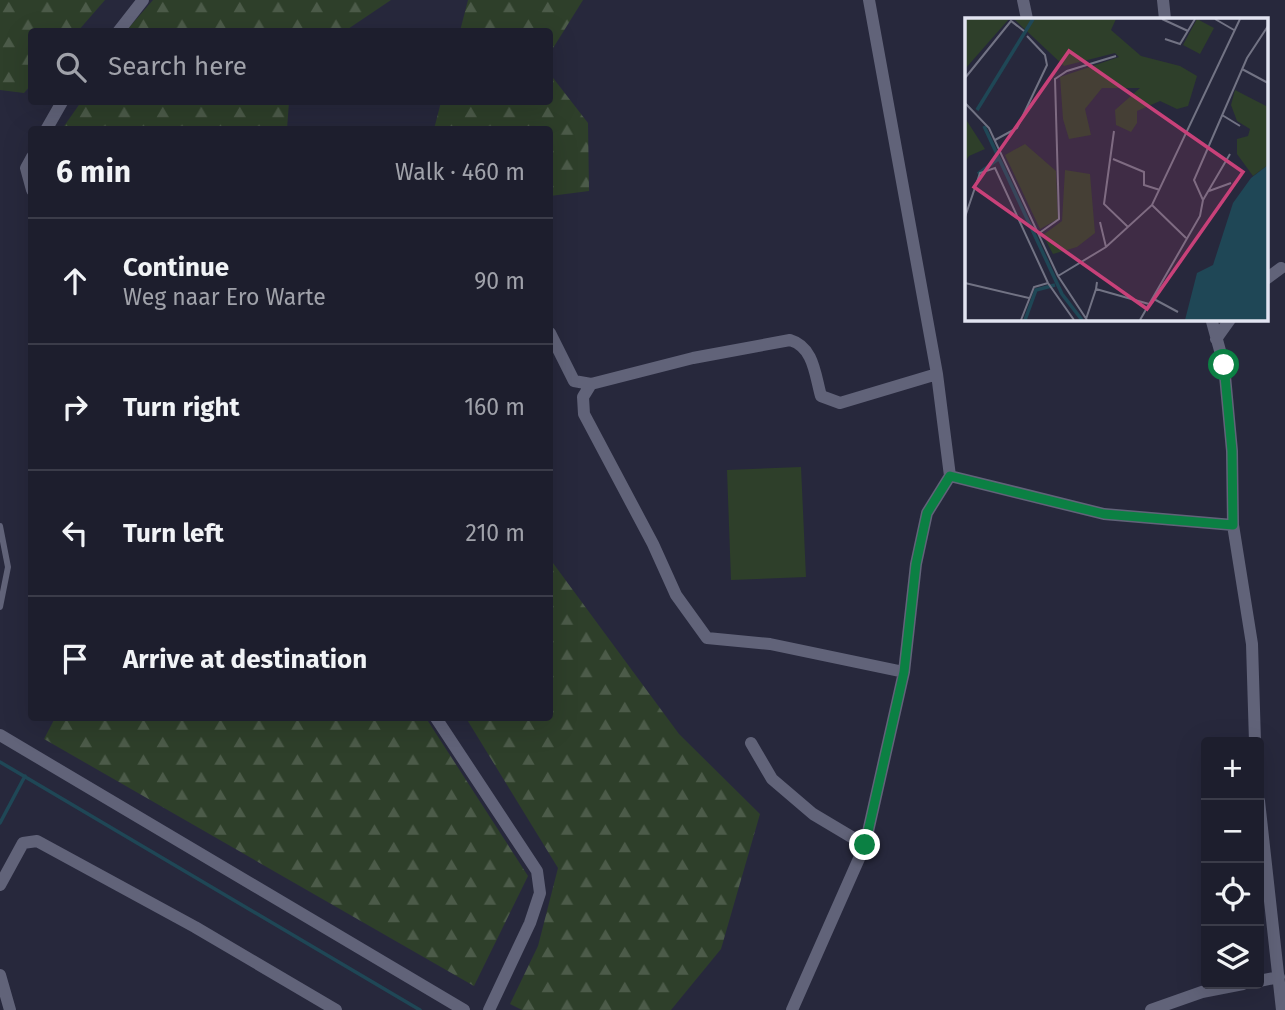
<!DOCTYPE html>
<meta charset="utf-8">
<style>
:root{--surface:#1d1e2d;--page:#252735;--text:#f1f3f6;--muted:#a0a2aa;--line:#3b3c49}
body{margin:0;font-family:"Fira Sans",sans-serif;background:var(--page);color:var(--text)}
.controls{position:absolute;right:21px;bottom:21px;display:grid;overflow:hidden;border-radius:7px;box-shadow:0 7px 28px #0002}
.controls button{width:63px;height:63px;display:grid;place-items:center;padding:0;border:0;border-bottom:2px solid var(--line);background:var(--surface);color:var(--text);font:35px sans-serif}
.stop{position:absolute;width:21px;height:21px;margin:-16px;border:5px solid #0b8043;border-radius:50%;background:#fff}
.stop.end{background:#0b8043;border-color:#fff;box-shadow:0 2px 7px #0008}
.list{margin:0;padding:0;list-style:none}
h2{display:flex;justify-content:space-between;align-items:center;height:91px;margin:0;padding:0 28px;font-size:30px}
h2 small{font-size:23px;font-weight:400;color:var(--muted)}
.list li{display:grid;grid-template-columns:46px 1fr auto;gap:21px;align-items:center;box-sizing:border-box;height:126px;padding:0 28px;border-top:2px solid var(--line)}
.list b{display:block;font-size:26px;white-space:nowrap}
.list p{margin:0;font-size:23px;white-space:nowrap;color:var(--muted)}
.list em{font-size:23px;font-style:normal;color:var(--muted)}
.icon{flex:none;width:38px;height:38px;fill:none;stroke:currentColor;stroke-width:2;stroke-linecap:round;stroke-linejoin:round}
.map{position:relative;flex:none;width:1285px;height:1010px;overflow:hidden}
.search{position:absolute;background:var(--surface);box-shadow:0 7px 28px #0002;left:28px;top:28px;width:525px;height:77px;display:flex;align-items:center;gap:18px;box-sizing:border-box;padding:0 24px;border-radius:7px;color:var(--muted);font-size:26px}
.panel{position:absolute;background:var(--surface);box-shadow:0 7px 28px #0002;left:28px;top:126px;width:525px;height:595px;border-radius:7px}
.map>svg:first-child{display:block}
.grass{fill:#2e3f2a}
.forest{fill:url(#forest-firs)}
.lines{fill:none;stroke-linecap:round;stroke-linejoin:round}
.stream{stroke:#1f4756;stroke-width:3.5}
.lane{stroke:#616379;stroke-width:6}
.street{stroke:#616379;stroke-width:12}
.route{stroke:#0b8043;stroke-width:9}
.inset-river{fill:none;stroke:#1f4756;stroke-width:3.5}
.inset-road{fill:none;stroke:#727384;stroke-width:2}
.view{fill:#c84179;fill-opacity:0.15;stroke:#c84179;stroke-width:3.5}
.inset-edge{fill:none;stroke:#e2e4f1;stroke-width:3.5}
</style>
<div class="map">
<svg width="1285" height="1010" viewBox="0 0 1285 1010">
<defs>
<pattern id="forest-firs" width="22" height="20" patternUnits="userSpaceOnUse" patternTransform="scale(1.75)"><rect width="22" height="20" fill="#2e3f2a"/><path d="M5 1l3.5 6h-7zM16 11l3.5 6h-7z" fill="#4c5b49"/></pattern>
</defs>
<rect width="100%" height="100%" fill="#27283c"/>
<path class="grass" d="M801 467 806 577 731 580 727 470Z"/>
<path class="forest" d="M0 0H105L78 31 32 32 31 85 24 93 0 90Z
M153 0H391L345 31H126Z
M468 0H583L550 53V32L460 31Z
M550 74 588 123 589 191 550 196V130L434 129 441 102H550Z
M81 102H289L287 129H62Z
M550 559 679 734 760 814 721 949 671 1010H522L510 1004 538 946 558 868 466 718H550Z
M55 718H426L528 876 474 986 44 739Z"/>
<g class="lines">
<path class="stream" d="M0 762 420 1010
M0 823 25 776"/>
<path class="lane" d="M0 526 8 567 0 607"/>
<path class="street" d="M1023 0 1027 19
M1163 0 1165 19
M118 32 143 0
M46 130 62 102
M32 157 26 168 32 190
M1266 279 1281 268
M1211 318 1224 365 1232 451 1233 525 1252 644 1255 742
M550 333 574 381 591 384 583 397 584 414 653 544 676 595 707 638 770 644 904 672
M1216 339 1231 318
M591 384 693 358 790 340C814 347 815 375 821 396L840 403 937 374
M950 476 1104 514 1233 525
M436 718 537 871 540 893 530 923 489 1010
M0 735 464 1010
M751 743 772 779 813 814 865 845
M1259 801 1282 1010
M0 885 23 843 37 841 195 927 336 1010
M0 975 10 1010
M1259 981 1279 977
M792 1010 865 845 904 672 916 564 927 513 950 476 937 374 869 0
M1151 1010 1202 992 1243 984"/>
</g>
<g class="lines">
<path class="route" d="M865 845 904 672 916 564 927 513 950 476 1104 514 1233 525 1232 451 1224 365"/>
</g>
<g transform="translate(965 18)">
<rect width="303" height="303" fill="#27283c"/>
<path d="M232 1 249 10 235 36 218 27ZM0 100 20 131 4 138 0 144Z" fill="#2e3f2a"/>
<path d="M0 1H44L0 51ZM49 1H151L146 12 176 38 215 48 232 58 223 88 212 91 195 83 172 93V105L166 114 151 107 150 92 175 70H137L120 91 126 117 104 121 98 101 95 59 154 39 150 35 99 48ZM270 72 303 89V147L288 158 272 136V121L283 118 285 111 272 103 266 87ZM60 126 91 153 93 201 75 211 40 137ZM100 152 125 156 130 215 112 229 88 236 78 217 97 203Z" fill="#2e3f2a"/>
<path d="M303 147V302H220L232 255 248 247 268 185 286 160Z" fill="#1f4756"/>
<path class="inset-river" d="M12 92 68 1M19 108 97 276 117 302M13 156 33 141M60 302 71 272 90 267"/>
<path class="inset-road" d="M197 1 223 13M250 1 269 12M200 21 215 26 230 1M277 51 303 65M0 60 46 3 59 13M0 85 24 110 93 258 122 302M257 97 275 108M149 113 139 186 163 209M30 122 52 110 82 47 80 37 62 18M148 141 179 154V167L195 172M244 173 266 165M238 182 265 136M187 187 221 220M0 199 15 155 30 150 83 265 109 302M135 204 141 229M73 216 94 201 90 61 102 53 151 38M93 258 141 229 187 187 275 1M132 264 131 271 184 286M0 265 64 280M187 280 213 294M121 301 131 271M56 302 69 269 83 265M175 302 235 198 238 182 229 162 282 40 303 8"/>
<path class="view" d="M104 33 278 154 182 291 9 169Z"/>
<rect width="303" height="303" class="inset-edge"/>
</g>
</svg>
<div class="controls">
<button>+</button>
<button>−</button>
<button><svg class="icon" aria-label="locate" viewBox="0 0 24 24"><circle cx="12" cy="12" r="6"/><path d="M12 2v4M12 18v4M2 12h4M18 12h4"/></svg></button>
<button><svg class="icon" aria-label="layers" viewBox="0 0 24 24"><path d="M12 4l9 5-9 5-9-5zM3 14l9 5 9-5"/></svg></button>
</div>
<div class="stop" style="left:1224px;top:365px"></div>
<div class="stop end" style="left:865px;top:845px"></div>
<div class="search"><svg class="icon" aria-label="search" viewBox="0 0 24 24"><circle cx="10" cy="10" r="6"/><path d="M15 15l6 6"/></svg>Search here</div>
<section class="panel">
<h2>6 min<small>Walk · 460 m</small></h2>
<ul class="list">
<li><svg class="icon" aria-label="ahead" viewBox="0 0 24 24"><path d="M12 20V5M6 11l6-6 6 6"/></svg><div><b>Continue</b><p>Weg naar Ero Warte</p></div><em>90 m</em></li>
<li><svg class="icon" aria-label="right" viewBox="0 0 24 24"><path d="M7 20v-9h11M14 6l5 5-5 5"/></svg><div><b>Turn right</b></div><em>160 m</em></li>
<li><svg class="icon" aria-label="left" viewBox="0 0 24 24"><path d="M17 20v-9H6M10 6l-5 5 5 5"/></svg><div><b>Turn left</b></div><em>210 m</em></li>
<li><svg class="icon" aria-label="arrive" viewBox="0 0 24 24"><path d="M6 21V4h12l-3 4 3 4H6"/></svg><div><b>Arrive at destination</b></div></li>
</ul>
</section>
</div>
